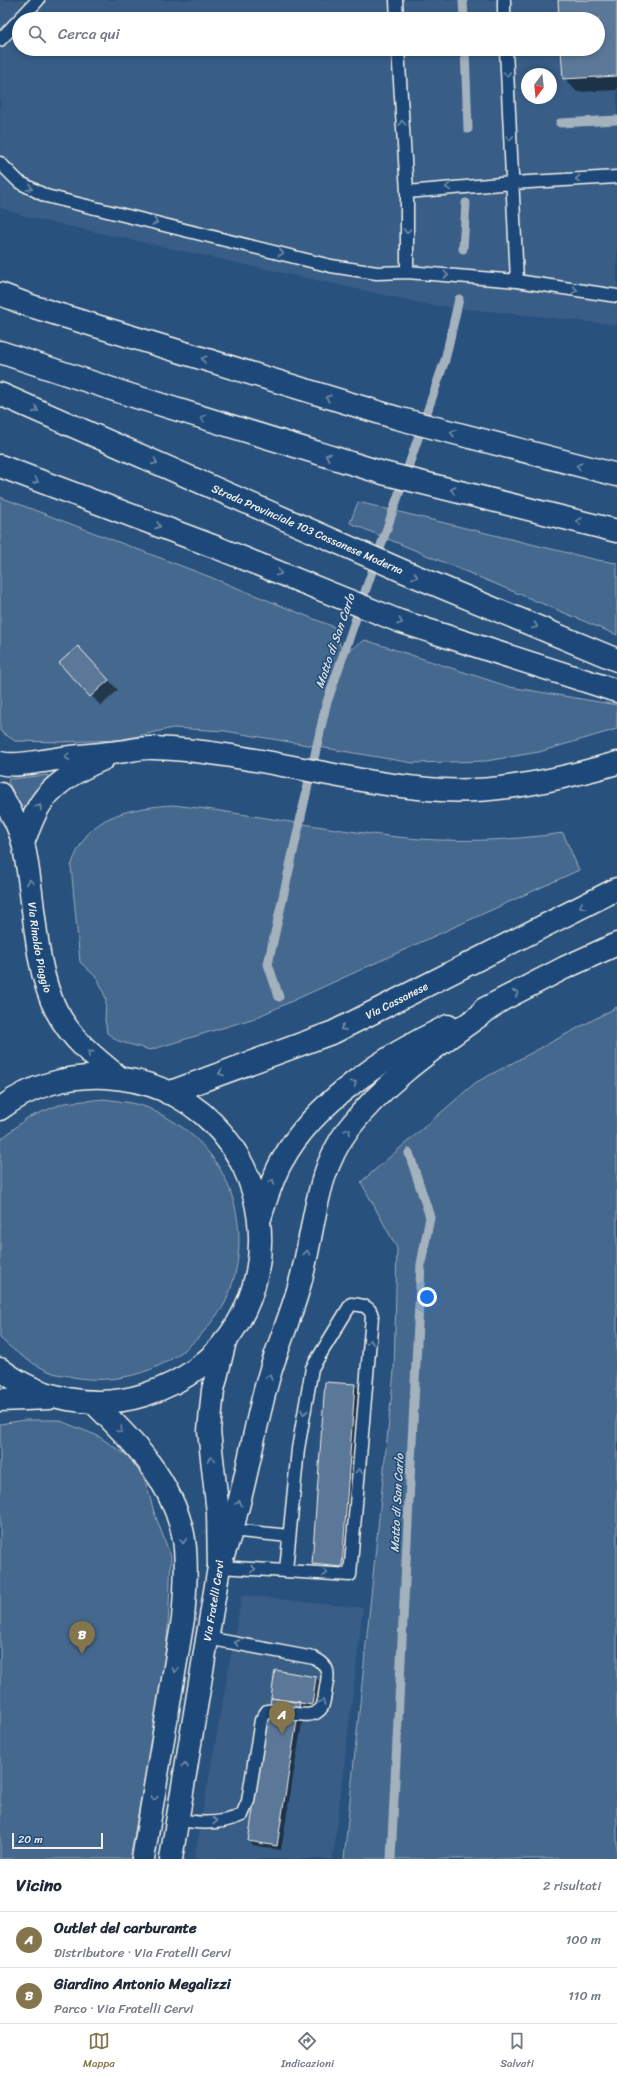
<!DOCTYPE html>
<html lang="it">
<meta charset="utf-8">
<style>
:root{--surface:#fff;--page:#f6f6f7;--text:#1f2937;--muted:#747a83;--line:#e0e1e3;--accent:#84754c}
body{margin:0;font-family:Sriracha,sans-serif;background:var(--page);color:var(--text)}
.compass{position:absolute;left:521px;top:68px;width:36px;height:36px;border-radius:50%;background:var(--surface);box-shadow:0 2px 6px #0003;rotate:195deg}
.scale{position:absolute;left:12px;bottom:10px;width:91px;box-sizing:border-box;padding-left:4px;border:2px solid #f4f1e8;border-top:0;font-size:11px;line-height:14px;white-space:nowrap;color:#f4f1e8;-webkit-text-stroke:3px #1f4a7a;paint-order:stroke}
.you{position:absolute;left:427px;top:1297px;width:14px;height:14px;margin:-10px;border:3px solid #fff;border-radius:50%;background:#1a73e8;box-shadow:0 0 0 6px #1a73e833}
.badge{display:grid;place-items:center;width:26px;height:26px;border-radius:50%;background:var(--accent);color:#fff;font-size:13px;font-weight:700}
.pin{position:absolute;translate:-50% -33px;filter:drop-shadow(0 1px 2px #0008)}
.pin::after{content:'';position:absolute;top:21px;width:14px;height:12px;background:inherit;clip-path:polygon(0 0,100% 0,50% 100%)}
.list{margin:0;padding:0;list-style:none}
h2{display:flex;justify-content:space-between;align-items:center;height:52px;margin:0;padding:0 16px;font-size:17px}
h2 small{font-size:13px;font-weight:400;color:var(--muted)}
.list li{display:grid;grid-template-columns:26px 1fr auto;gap:12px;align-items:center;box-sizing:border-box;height:56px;padding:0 16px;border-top:1px solid var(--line)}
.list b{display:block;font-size:15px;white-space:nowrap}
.list p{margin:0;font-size:13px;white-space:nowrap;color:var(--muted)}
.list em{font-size:13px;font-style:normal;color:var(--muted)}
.icon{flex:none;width:22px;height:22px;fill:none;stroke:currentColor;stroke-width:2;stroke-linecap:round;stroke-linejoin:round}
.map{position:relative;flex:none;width:617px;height:1859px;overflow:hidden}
.search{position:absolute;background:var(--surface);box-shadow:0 2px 6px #0003;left:12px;right:12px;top:12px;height:44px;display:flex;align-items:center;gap:10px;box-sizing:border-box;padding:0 14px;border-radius:22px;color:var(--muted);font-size:15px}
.sheet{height:164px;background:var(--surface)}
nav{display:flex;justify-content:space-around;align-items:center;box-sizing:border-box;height:56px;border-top:1px solid var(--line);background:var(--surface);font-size:11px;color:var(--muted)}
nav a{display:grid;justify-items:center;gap:2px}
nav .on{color:var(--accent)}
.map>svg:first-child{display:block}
.built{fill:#375d86;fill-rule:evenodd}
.green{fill:#45688e;stroke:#9cacbb}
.shadow{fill:#0007}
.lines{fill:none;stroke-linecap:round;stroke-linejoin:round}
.stream{stroke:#a4b2be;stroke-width:9}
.building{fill:#5b7899;stroke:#f4f1e8}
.service-casing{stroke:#f4f1e8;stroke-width:15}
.minor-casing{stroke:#f4f1e8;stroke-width:25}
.tertiary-casing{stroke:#f4f1e8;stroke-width:25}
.primary-casing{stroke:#f4f1e8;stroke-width:25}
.trunk-casing{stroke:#f4f1e8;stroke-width:25}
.service{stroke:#1f4a7a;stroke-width:12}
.minor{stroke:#1f4a7a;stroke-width:22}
.tertiary{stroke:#1f4a7a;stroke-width:22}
.primary{stroke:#1f4a7a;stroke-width:22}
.trunk{stroke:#1f4a7a;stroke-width:22}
.oneway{stroke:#748da6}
.labels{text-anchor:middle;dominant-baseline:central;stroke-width:3;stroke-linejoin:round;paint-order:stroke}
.street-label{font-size:11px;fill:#f4f1e8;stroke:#1f4a7a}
.water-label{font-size:12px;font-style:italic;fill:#d9dcda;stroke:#1f4a7a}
</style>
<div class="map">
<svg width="617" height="1859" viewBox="0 0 617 1859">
<rect width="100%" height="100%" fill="#28517e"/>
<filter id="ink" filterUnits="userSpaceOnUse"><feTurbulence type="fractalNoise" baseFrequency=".025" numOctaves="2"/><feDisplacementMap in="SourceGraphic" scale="8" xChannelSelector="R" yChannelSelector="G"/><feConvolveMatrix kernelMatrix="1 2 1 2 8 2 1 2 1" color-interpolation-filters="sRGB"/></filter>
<g filter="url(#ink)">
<path class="built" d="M0 0H617V325L430 305 31 218 0 208ZM19 19H598V49H19ZM527 74H551V98H527Z
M242 1595 363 1608 333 1859H194Z"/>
<path class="green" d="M0 497 205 575 334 627 343 654 365 640 510 687 617 705V729L539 752 486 761 413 763 225 731 173 728 119 740 61 742 15 741 0 731Z
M358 502 597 560 617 563V635L350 523Z
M48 775V779L23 810 8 782 9 779Z
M173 805C248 813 322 829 397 837 453 843 508 841 563 833L579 870 255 1018 150 1050 118 1041 107 1033 105 1019 106 999 98 979 80 962 71 866C75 855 80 844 87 835 107 811 144 807 173 805Z
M617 1007V1859H344L394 1371 397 1248 361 1182 475 1083Z
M104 1099C117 1101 130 1102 143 1106 150 1108 157 1113 164 1116 233 1152 257 1234 225 1303 222 1309 217 1315 213 1320 181 1365 127 1387 73 1377 67 1375 59 1375 53 1373 33 1365 16 1353 0 1338V1140L27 1118 64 1103Z
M25 1420H58L98 1436 128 1456 145 1480 154 1512 171 1557 168 1628 162 1681 130 1859H0V1424Z"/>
<path class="shadow" d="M559 0H617V90L577 92 564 78 562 49H598V19H560Z
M87 657 118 690 101 706 61 663Z
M355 1385 360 1390 347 1571 318 1569 313 1564Z
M276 1671 316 1678 326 1688 321 1714 304 1711 281 1850 253 1845 249 1841Z"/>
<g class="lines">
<path class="stream" d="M463 0 464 19
M465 49 468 129
M560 123 617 120
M463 249 466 203
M279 997 268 964 326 705 445 360 459 299
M391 1859 421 1264 430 1217 409 1153"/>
</g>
<path class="building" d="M558 0H617V76L563 79 561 49H598V19H559Z
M78 646 109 680 90 697 59 663Z
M325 1382 355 1384 342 1567 312 1564Z
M275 1670 316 1677 312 1705 271 1698Z
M271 1698 300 1702 277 1846 248 1841Z"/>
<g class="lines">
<g class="service-casing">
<path id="service" d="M396 0 397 19
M504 0V19
M20 19 38 0
M0 40 19 20
M398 49 407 192V272
M506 49 517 281
M0 163 19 182 46 196 331 266 377 273 407 272 517 281 617 296
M407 192 512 183 617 177
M231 1530 289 1536
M219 1567 350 1575 372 1316C370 1305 360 1305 351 1304L312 1368 298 1449 286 1570
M176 1819C198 1824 222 1824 242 1815L248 1801 261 1720 267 1711C283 1709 313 1723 322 1707 325 1700 325 1690 327 1682 329 1669 326 1664 314 1658L207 1638"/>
</g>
<g class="minor-casing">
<path id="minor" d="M0 763C15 767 34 762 50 760 73 756 96 755 118 752 130 751 141 747 153 748 250 751 344 784 441 790 500 793 561 779 617 763
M23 842C28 831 32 819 38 808 51 784 79 769 103 759"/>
</g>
<g class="tertiary-casing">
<g id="tertiary">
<path id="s1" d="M0 794C9 809 19 825 23 843 35 894 33 965 56 1010 71 1039 95 1058 120 1078"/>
<path d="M93 1402C132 1440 171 1479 183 1534 188 1558 185 1594 183 1619L143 1859"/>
<path id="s2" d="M171 1859 219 1567 218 1513 209 1431 213 1390 225 1341"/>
</g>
</g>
<g class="primary-casing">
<g id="primary">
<path d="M484 1009 564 968 617 944"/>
<path id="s3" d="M168 1093 334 1032 617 889"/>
<path d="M0 1109C29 1086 69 1075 105 1077 287 1087 320 1339 144 1395 96 1410 40 1400 0 1369"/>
<path d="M260 1218C266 1199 272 1178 282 1161 314 1102 388 1054 448 1026"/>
<path d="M0 1400 49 1398"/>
<path d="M219 1567C225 1549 232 1532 236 1514 248 1471 255 1426 267 1383 276 1349 291 1317 300 1283 315 1230 314 1174 349 1128 389 1076 445 1041 497 1003"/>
</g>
</g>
<g class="trunk-casing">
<g id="trunk">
<path d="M0 294 31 306 397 418 617 475"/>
<path d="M0 352 130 395 383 473 617 531"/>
<path id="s4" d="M0 394 403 571 617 660"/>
<path d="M0 466 218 548 399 621 617 691"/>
</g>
</g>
<use href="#service" class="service"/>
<use href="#minor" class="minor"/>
<use href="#tertiary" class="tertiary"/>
<use href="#primary" class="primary"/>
<use href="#trunk" class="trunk"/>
</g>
<defs><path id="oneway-chevron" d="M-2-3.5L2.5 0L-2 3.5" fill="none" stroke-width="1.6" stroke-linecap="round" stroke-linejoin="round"/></defs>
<g class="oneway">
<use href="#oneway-chevron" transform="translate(507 74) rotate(87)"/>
<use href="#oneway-chevron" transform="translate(402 123) rotate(-93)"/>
<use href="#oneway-chevron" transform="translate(510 138) rotate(87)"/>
<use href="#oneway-chevron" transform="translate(578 179) rotate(177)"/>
<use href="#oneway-chevron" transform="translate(448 187) rotate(175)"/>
<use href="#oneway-chevron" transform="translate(30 188) rotate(28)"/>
<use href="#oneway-chevron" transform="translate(155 222) rotate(14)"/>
<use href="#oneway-chevron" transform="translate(407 231) rotate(90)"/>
<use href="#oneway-chevron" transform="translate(281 253) rotate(14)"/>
<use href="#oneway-chevron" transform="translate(446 275) rotate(5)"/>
<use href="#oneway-chevron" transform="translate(575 290) rotate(9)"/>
<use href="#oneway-chevron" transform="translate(204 359) rotate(-163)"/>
<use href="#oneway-chevron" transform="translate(328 398) rotate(-164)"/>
<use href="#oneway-chevron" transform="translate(36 410) rotate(24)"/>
<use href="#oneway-chevron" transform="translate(203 418) rotate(-163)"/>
<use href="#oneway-chevron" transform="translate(453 433) rotate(-165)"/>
<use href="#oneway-chevron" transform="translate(328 456) rotate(-163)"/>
<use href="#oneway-chevron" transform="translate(155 462) rotate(24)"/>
<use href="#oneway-chevron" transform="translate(579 466) rotate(-166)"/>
<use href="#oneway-chevron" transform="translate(36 481) rotate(20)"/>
<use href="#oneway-chevron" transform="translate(453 490) rotate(-166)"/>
<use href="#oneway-chevron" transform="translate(579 521) rotate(-166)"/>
<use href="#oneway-chevron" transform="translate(158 526) rotate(20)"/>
<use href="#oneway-chevron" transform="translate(279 573) rotate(22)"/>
<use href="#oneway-chevron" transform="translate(415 576) rotate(23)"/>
<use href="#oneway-chevron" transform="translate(400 622) rotate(20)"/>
<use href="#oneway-chevron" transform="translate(535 626) rotate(23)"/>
<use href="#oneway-chevron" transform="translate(67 757) rotate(173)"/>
<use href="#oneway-chevron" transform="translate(39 807) rotate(-57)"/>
<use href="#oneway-chevron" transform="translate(30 882) rotate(-99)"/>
<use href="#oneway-chevron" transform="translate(582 906) rotate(153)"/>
<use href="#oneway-chevron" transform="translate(516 993) rotate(-28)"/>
<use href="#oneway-chevron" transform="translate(343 1028) rotate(153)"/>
<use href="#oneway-chevron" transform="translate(90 1053) rotate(-138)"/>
<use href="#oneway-chevron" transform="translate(221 1073) rotate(160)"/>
<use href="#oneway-chevron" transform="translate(354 1083) rotate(-39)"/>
<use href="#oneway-chevron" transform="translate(348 1131) rotate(-56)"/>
<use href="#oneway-chevron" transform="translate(272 1182) rotate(-67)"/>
<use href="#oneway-chevron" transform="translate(307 1253) rotate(-81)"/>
<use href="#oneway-chevron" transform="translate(370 1342) rotate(-85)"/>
<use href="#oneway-chevron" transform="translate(269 1377) rotate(-73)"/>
<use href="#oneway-chevron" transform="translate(304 1412) rotate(100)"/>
<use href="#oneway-chevron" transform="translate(120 1430) rotate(47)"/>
<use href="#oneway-chevron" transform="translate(211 1459) rotate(-94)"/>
<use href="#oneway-chevron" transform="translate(359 1471) rotate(-85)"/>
<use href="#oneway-chevron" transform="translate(239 1503) rotate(-76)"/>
<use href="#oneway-chevron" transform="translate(183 1541) rotate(87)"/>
<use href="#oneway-chevron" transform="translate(253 1569) rotate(3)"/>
<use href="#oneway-chevron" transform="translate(325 1573) rotate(4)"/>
<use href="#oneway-chevron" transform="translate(237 1643) rotate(-169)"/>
<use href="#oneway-chevron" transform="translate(175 1670) rotate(99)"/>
<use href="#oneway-chevron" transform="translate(322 1702) rotate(-73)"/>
<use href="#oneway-chevron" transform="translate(185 1765) rotate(-80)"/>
<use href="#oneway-chevron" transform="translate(154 1798) rotate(99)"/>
<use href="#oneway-chevron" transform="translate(215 1821) rotate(-1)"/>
</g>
</g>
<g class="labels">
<g class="street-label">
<text stroke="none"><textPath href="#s4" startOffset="336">Strada Provinciale 103 Cassanese Moderna</textPath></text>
<text stroke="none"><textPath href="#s1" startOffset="160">Via Rinaldo Piaggio</textPath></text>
<text stroke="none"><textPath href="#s3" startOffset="247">Via Cassanese</textPath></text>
<text stroke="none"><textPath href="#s2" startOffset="262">Via Fratelli Cervi</textPath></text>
</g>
<g class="water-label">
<text transform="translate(335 641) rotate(-71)">Matto di San Carlo</text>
<text transform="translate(397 1503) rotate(-87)">Matto di San Carlo</text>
</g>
</g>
</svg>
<svg class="compass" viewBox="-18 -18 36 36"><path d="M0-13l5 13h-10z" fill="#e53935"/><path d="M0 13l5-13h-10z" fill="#747a83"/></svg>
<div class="scale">20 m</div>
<div class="you"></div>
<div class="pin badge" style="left:282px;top:1734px">A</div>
<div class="pin badge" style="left:82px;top:1654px">B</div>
<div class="search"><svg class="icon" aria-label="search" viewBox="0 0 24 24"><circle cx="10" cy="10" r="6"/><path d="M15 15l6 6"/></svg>Cerca qui</div>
</div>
<section class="sheet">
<h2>Vicino<small>2 risultati</small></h2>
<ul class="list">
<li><span class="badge">A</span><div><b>Outlet del carburante</b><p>Distributore · Via Fratelli Cervi</p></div><em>100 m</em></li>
<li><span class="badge">B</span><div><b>Giardino Antonio Megalizzi</b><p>Parco · Via Fratelli Cervi</p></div><em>110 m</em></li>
</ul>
</section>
<nav>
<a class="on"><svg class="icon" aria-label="map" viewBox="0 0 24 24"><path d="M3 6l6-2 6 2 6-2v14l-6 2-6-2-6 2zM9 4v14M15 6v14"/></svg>Mappa</a>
<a><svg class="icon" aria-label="directions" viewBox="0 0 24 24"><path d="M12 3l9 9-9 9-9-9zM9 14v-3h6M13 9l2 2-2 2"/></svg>Indicazioni</a>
<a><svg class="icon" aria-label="saved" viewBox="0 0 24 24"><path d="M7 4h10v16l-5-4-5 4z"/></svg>Salvati</a>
</nav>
